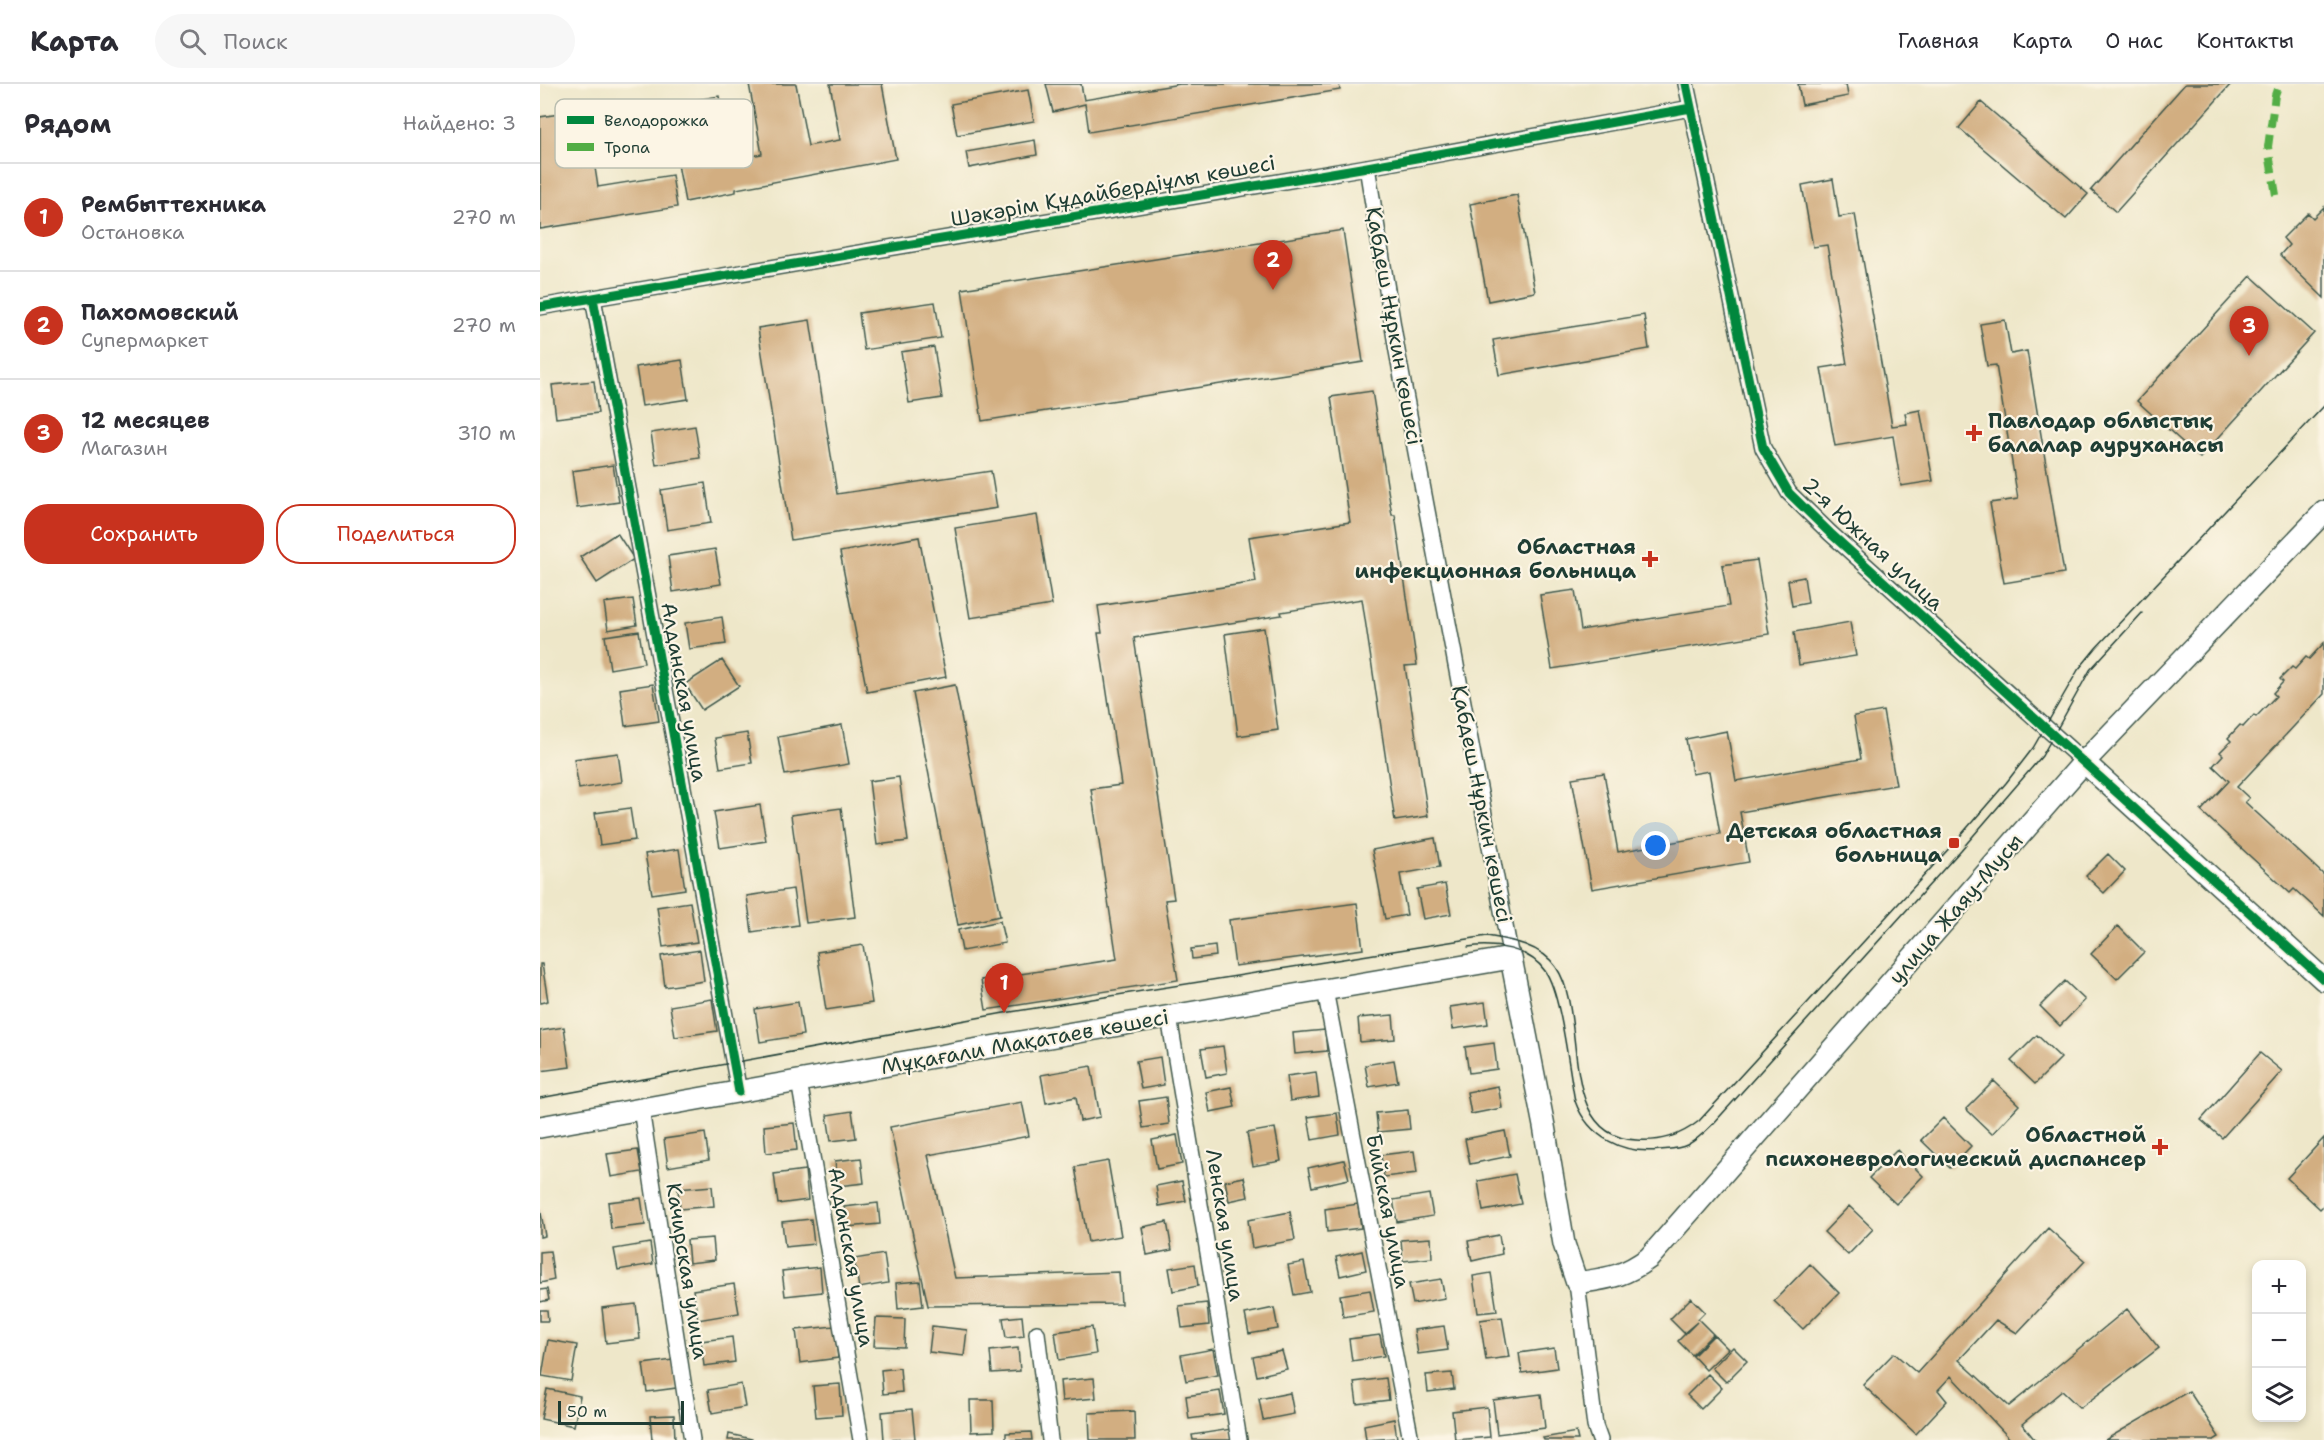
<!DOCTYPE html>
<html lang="ru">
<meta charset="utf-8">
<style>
:root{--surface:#fff;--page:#f7f7f7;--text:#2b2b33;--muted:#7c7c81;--line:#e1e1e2;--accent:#c8321e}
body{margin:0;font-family:"Shantell Sans",sans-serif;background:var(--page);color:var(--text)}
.controls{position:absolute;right:18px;bottom:18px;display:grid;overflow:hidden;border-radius:12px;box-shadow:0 3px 9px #0003}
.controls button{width:54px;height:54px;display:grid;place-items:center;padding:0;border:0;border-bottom:2px solid var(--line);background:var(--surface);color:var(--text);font:30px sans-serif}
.scale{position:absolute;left:18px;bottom:15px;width:126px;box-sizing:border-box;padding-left:6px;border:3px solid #1f3d34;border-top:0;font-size:16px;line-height:21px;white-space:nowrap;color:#1f3d34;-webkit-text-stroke:4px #fcf5e5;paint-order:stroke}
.you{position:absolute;left:1116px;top:762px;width:21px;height:21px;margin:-15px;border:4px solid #fff;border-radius:50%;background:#1a73e8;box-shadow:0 0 0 9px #1a73e833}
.badge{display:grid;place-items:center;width:39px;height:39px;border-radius:50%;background:var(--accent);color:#fff;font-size:20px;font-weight:700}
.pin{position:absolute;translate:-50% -50px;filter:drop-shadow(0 2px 3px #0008)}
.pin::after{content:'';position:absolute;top:32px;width:21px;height:18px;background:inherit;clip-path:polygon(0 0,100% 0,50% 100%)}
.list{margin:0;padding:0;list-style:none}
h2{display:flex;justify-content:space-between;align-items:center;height:78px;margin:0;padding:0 24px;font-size:26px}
h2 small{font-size:20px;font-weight:400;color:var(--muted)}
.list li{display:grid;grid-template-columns:39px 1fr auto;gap:18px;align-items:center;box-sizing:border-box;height:108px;padding:0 24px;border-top:2px solid var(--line)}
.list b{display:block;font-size:22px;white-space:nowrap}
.list p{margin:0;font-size:20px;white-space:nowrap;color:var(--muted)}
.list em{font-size:20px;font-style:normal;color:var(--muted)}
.actions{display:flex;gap:12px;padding:18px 24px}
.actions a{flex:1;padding:14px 0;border:2px solid var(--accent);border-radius:24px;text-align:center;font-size:21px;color:var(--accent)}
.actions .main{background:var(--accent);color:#fff}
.icon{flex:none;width:33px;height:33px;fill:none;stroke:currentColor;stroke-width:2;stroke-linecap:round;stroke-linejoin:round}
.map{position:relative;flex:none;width:1784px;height:1356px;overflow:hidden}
header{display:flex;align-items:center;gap:36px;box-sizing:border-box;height:84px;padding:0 30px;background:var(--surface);border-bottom:2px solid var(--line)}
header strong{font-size:28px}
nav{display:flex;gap:33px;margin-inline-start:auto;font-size:21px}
.search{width:420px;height:54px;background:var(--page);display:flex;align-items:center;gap:15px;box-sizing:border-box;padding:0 21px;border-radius:33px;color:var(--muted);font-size:22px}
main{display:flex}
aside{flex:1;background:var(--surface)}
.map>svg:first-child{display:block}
.building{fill:#d2ae81}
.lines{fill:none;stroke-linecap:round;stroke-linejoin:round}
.street-casing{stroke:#3e564a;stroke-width:18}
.secondary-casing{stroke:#3e564a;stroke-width:24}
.street{stroke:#fff;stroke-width:15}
.secondary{stroke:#fff;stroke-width:21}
.tram{stroke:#1f3d34;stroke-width:1.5}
.quiet{stroke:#52ad45;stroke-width:8;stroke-dasharray:15 8;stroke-linecap:butt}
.cycleway-casing{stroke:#fcf5e5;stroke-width:13}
.cycleway{stroke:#00873e;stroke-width:9}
.poi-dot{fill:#c8321e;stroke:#fcf5e5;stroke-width:2}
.labels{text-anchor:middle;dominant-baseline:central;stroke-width:4.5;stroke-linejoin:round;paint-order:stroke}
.street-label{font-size:21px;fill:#1f3d34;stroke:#fcf5e5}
.poi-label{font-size:21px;font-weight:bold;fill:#1f3d34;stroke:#fcf5e5;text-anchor:end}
.key{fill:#fcf5e5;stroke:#babeb0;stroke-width:1.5}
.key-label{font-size:16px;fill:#1f3d34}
</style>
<header>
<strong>Карта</strong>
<div class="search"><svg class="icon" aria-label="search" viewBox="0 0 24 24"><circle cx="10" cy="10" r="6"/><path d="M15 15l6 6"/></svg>Поиск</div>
<nav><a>Главная</a><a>Карта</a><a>О нас</a><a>Контакты</a></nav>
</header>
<main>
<aside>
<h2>Рядом<small>Найдено: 3</small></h2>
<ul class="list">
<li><span class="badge">1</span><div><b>Рембыттехника</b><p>Остановка</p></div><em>270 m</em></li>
<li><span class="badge">2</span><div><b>Пахомовский</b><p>Супермаркет</p></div><em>270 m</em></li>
<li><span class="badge">3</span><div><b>12 месяцев</b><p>Магазин</p></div><em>310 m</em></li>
</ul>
<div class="actions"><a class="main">Сохранить</a><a>Поделиться</a></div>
</aside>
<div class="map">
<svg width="1784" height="1356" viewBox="0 0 1784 1356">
<rect width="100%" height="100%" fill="#fcf5e5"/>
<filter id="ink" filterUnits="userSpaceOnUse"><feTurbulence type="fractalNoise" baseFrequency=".0167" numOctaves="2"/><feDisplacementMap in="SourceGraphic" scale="12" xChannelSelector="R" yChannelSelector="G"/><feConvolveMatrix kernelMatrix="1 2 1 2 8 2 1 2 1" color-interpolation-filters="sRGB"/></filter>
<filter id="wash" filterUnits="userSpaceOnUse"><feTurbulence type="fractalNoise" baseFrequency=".008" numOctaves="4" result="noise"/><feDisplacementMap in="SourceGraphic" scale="24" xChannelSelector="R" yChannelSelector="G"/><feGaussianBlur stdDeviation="1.35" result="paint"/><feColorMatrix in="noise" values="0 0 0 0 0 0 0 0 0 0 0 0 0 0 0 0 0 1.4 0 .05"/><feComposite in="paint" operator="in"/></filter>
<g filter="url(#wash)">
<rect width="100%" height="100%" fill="#eee7c9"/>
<g id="blocks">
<path class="building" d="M209 0H256L268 62 300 56 290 0H342L356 75 196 105V108L145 118 127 21 179 12 190 76 222 70Z
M506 0H541L544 16 640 0H799L800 6 549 48 545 20 513 28Z
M1258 0H1306L1308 12 1262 21Z
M1645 0H1691L1576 128 1551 106Z
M488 6 494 37 417 51 411 20Z
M1441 18 1548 110 1526 135 1419 44Z
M46 26 58 103 132 91 137 123 0 145V33Z
M495 56 497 71 429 84 426 68Z
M1293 95 1299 133 1315 130 1352 342 1367 340 1365 329 1380 326 1393 397 1361 402 1353 352 1295 362 1281 284 1307 280 1287 161 1273 163 1262 101Z
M977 111 995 208 948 217 930 120Z
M1784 123V214L1740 171 1749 161 1743 154 1768 129 1773 134Z
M803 146 823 278 442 337 422 205Z
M1711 192 1774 249 1660 374 1597 317Z
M395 218 401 254 324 266 319 229Z
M1104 231 1109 265 959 291 953 256Z
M270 236 297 410 451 387 457 424 251 456 218 244Z
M1465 236 1471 270 1487 267 1524 489 1464 499 1450 419 1478 415 1456 281 1447 282 1440 240Z
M394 263 402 314 369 319 361 268Z
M142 276 148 315 102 322 96 283Z
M54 297 58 329 16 334 12 301Z
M832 307 852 431H855L877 581 865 582 888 732 855 737 822 515 741 528 742 531 594 554 634 815 625 816 638 896 446 926 441 896 577 875 551 705 581 701 558 549H562L558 522 716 498 709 453 810 438 791 313Z
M155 342 160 374 116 381 111 349Z
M73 381 79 418 37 424 32 387Z
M165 399 171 439 127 446 121 406Z
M497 431 512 521 430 534 415 444Z
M77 449 94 475 57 499 40 473Z
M379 453 406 593 327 608 300 468Z
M175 465 181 500 133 508 128 472Z
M1217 476 1229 550 1012 585 1000 511 1035 506 1041 546 1189 522 1182 481Z
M1264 493 1268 519 1252 522 1248 496Z
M93 515 97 541 68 546 64 519Z
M182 533 186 560 149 565 145 539Z
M1310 538 1316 572 1259 581 1254 548Z
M724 544 738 646 698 652 685 550Z
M99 547 104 579 70 585 65 552Z
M1784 559V610L1697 703 1709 714 1705 718 1784 791V832L1754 805 1750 809 1661 727 1689 697 1673 682 1683 671 1680 668 1691 657 1688 654 1700 641 1703 643 1714 631 1716 633 1736 612 1733 609 1743 598 1740 595 1752 583 1755 585 1766 573 1769 575Z
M182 576 199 602 162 626 145 600Z
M113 600 119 637 85 642 80 605Z
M415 601 460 832 418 841 373 609Z
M1343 627 1356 701 1200 728 1209 778 1052 805 1032 694 1064 689 1078 768 1180 750 1169 687 1152 690 1146 655 1187 647 1196 697 1321 675 1314 632Z
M302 641 309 680 245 691 238 653Z
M207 649 212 679 180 684 175 654Z
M78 669 82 698 39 705 34 675Z
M359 693 368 757 337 761 329 697Z
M220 721 226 757 180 764 174 728Z
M90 724 95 756 60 761 55 729Z
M301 724 315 833 266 839 251 731Z
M895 754 900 783 860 790 867 831 845 835 832 766Z
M139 765 145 805 112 810 105 770Z
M1568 770 1585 787 1564 809 1546 792Z
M905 800 911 830 883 835 877 805Z
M253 805 258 841 212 848 207 812Z
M150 818 157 858 123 863 117 823Z
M817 819 823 865 695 882 689 836Z
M460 837 465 859 422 867 418 846Z
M1578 842 1604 868 1577 895 1551 870Z
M323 861 332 919 286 926 277 868Z
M675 862 676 872 652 875 651 865Z
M160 866 164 897 125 903 121 872Z
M0 880H2L8 917 0 919Z
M1525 897 1545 916 1520 942 1500 922Z
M172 915 177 947 135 953 130 922Z
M258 918 263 951 220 958 215 925Z
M945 918 948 940 913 945 910 923Z
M853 931 855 955 820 958 818 934Z
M24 943 30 983 0 987V947Z
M785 946 787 967 755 970 753 949Z
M1497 951 1521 974 1495 1000 1471 977Z
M954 959 957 985 929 989 925 963Z
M683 962 687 989 666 993 661 965Z
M1720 969 1742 987 1682 1054 1661 1036Z
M620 973 624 1001 601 1005 596 977Z
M854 976 858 998 829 1003 825 981Z
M551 982 560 1033 540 1037 536 1013 506 1019 501 991Z
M776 988 779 1013 750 1017 747 992Z
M1454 997 1479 1021 1452 1050 1426 1025Z
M958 1002 962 1024 931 1030 927 1008Z
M691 1003 695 1023 670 1028 666 1008Z
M626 1013 629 1040 603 1044 599 1017Z
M482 1018 489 1052 388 1071 415 1194 579 1188 581 1220 388 1222 350 1043Z
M868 1026 870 1045 838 1048 836 1029Z
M312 1027 316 1054 291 1057 287 1031Z
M797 1029 800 1051 772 1056 768 1033Z
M1403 1034 1431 1062 1410 1084 1381 1056Z
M254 1039 257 1066 226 1069 224 1042Z
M735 1044 741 1077 713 1082 707 1049Z
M965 1047 970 1072 930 1080 925 1055Z
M165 1049 169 1076 128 1083 124 1055Z
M637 1051 642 1080 617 1085 612 1056Z
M1784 1054V1121L1780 1125 1747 1094Z
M98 1066 102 1088 71 1093 67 1070Z
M1357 1066 1383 1092 1356 1120 1329 1094Z
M874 1067 877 1089 844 1093 841 1071Z
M321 1074 324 1099 298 1102 295 1077Z
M804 1076 809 1095 772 1103 768 1084Z
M568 1077 581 1152 548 1158 535 1083Z
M265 1086 268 1116 238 1120 234 1090Z
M975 1090 981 1120 943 1127 938 1097Z
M704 1093 708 1113 689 1117 685 1097Z
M642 1097 646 1117 619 1122 616 1102Z
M172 1102 174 1122 140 1125 138 1105Z
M889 1110 893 1132 857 1138 853 1116Z
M101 1114 105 1141 71 1145 68 1118Z
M338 1119 340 1140 306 1143 304 1123Z
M818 1120 821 1144 787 1148 785 1125Z
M1309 1122 1333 1145 1308 1171 1284 1148Z
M0 1123 5 1152 0 1153Z
M750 1128 755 1156 712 1164 708 1136Z
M271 1135 274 1160 245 1163 242 1138Z
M627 1138 632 1166 607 1171 602 1143Z
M1508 1144 1545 1177 1477 1249 1456 1236 1419 1276 1469 1322 1587 1225 1619 1264 1540 1324 1522 1307 1482 1340 1495 1356H1471L1411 1292 1398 1306 1407 1317 1376 1350 1323 1301 1354 1269 1377 1289Z
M959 1151 962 1170 932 1177 928 1157Z
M173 1154 175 1176 149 1179 147 1156Z
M891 1154 892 1174 863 1177 861 1156Z
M110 1159 113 1180 78 1186 74 1165Z
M10 1167 14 1196 0 1199V1168Z
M822 1167 826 1186 800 1192 796 1173Z
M344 1170 348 1199 319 1204 314 1175Z
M764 1178 770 1208 754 1211 748 1181Z
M655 1180 658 1202 633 1207 629 1184Z
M1270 1180 1299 1209 1263 1245 1234 1217Z
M280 1183 282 1208 245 1212 242 1187Z
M951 1189 957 1227 938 1229 933 1192Z
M901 1195 905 1214 873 1220 869 1200Z
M380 1197 383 1222 358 1225 356 1199Z
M194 1200 199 1229 158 1236 153 1206Z
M7 1205 9 1216 0 1218V1206Z
M830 1206 834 1228 803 1233 800 1211Z
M1151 1214 1165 1228 1158 1235 1173 1250 1152 1271 1138 1257 1157 1238 1144 1249 1130 1235Z
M667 1219 669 1241 642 1244 639 1222Z
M96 1220 100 1255 66 1259 62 1224Z
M734 1224 738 1245 709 1250 705 1230Z
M0 1226H7L8 1237H0Z
M482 1232 484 1252 466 1254 463 1234Z
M962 1233 969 1273 946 1276 940 1236Z
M336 1234 365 1235 364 1263 334 1262Z
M294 1242 298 1274 260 1279 256 1246Z
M392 1242 427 1246 424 1272 389 1268Z
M904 1242 908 1266 878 1270 874 1246Z
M552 1243 556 1270 519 1276 515 1248Z
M840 1251 844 1272 812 1277 809 1255Z
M1174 1251 1188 1265 1166 1286 1153 1272Z
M192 1253 195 1278 164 1282 161 1257Z
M8 1256 37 1261 31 1297 2 1292Z
M1193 1263 1207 1277 1186 1298 1172 1284Z
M478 1264 480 1287 452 1289 450 1267Z
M1014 1264 1017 1284 982 1289 979 1269Z
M673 1265 678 1291 646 1297 641 1271Z
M742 1267 747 1285 717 1292 713 1273Z
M133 1276 136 1304 107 1308 103 1280Z
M360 1284 362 1308 343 1310 341 1286Z
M912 1289 914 1305 888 1308 886 1291Z
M1168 1290 1182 1304 1161 1325 1147 1311Z
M554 1294 556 1314 522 1317 520 1297Z
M846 1294 849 1316 817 1320 814 1298Z
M201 1300 205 1323 172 1329 168 1306Z
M300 1300 302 1331 276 1333 273 1302Z
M7 1305 40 1312 34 1342 1 1335Z
M680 1307 684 1330 649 1335 646 1312Z
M1649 1307 1679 1353 1674 1356H1565Z
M750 1309 754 1330 723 1336 719 1315Z
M1001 1310 1005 1344 957 1350 953 1316Z
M430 1316H453L454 1347 431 1348Z
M947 1323 950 1353 915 1356 912 1327Z
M372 1325 375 1355 344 1356 342 1328Z
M594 1327 595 1356H550L549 1329Z
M134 1331 135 1356H112L110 1332Z
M854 1335 857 1354 826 1356 824 1341Z
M691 1345 692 1356H653L652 1351Z
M491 1348 492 1356H466V1349Z
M1036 1348 1038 1356H1004L1003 1354Z
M189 1350 212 1355V1356H188Z"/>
</g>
</g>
<g filter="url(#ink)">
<use href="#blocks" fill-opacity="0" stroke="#3e564a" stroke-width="1.5"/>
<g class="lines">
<g class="street-casing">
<path id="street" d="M1146 0 1223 364 1249 409 1290 449 1544 678
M827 83 857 267 971 874
M53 214 199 1008
M0 223 827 83 1151 24
M785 906 871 1356
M629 933 699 1356
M259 997 321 1356
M101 1025 152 1356
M1037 1199 1055 1342 1060 1356
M497 1249 510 1356"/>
</g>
<g class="secondary-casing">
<path id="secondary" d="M1544 678 1784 896
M0 1043 427 967 971 874 1004 1042 1024 1160 1037 1199C1069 1194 1083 1193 1109 1174L1544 678 1784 428"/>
</g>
<use href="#street" class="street"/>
<use href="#secondary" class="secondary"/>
<path class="tram" d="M928 863C954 859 989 864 1005 887 1021 909 1029 987 1035 1017 1048 1053 1083 1071 1120 1066 1129 1065 1139 1065 1147 1061 1157 1056 1165 1048 1173 1040L1421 766 1502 672 1550 586 1602 529
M0 1014 464 929 947 852C971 856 1001 861 1016 883 1049 930 1015 1052 1096 1056 1121 1058 1140 1052 1159 1037L1414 759 1466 699 1493 664 1538 586 1556 564 1784 322"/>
<path class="quiet" d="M1736 111 1728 63 1735 11 1739 0"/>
<g class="cycleway-casing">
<path id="cycleway" d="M1146 0 1223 364 1249 409 1290 449 1784 896
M53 214 199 1008
M0 223 827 83 1151 24"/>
</g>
<use href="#cycleway" class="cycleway"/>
</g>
</g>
<g class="poi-dot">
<path d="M1431 340h6v6h6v6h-6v6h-6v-6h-6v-6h6z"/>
<path d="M1107 466h6v6h6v6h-6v6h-6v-6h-6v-6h6z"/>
<rect x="1408" y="753" width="12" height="12" rx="3"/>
<path d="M1617 1054h6v6h6v6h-6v6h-6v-6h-6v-6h6z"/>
</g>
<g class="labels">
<g class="street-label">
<text transform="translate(573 107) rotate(-10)">Шәкәрім Құдайбердіұлы көшесі</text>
<text transform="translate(854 242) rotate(80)">Қабдеш Нұркин көшесі</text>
<text transform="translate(1333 460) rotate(43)">2-я Южная улица</text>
<text transform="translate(144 608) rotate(80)">Алданская улица</text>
<text transform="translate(942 720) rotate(79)">Қабдеш Нұркин көшесі</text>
<text transform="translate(1416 825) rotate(-49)">улица Жаяу-Мусы</text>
<text transform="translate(485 958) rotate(-10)">Мұқағали Мақатаев көшесі</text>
<text transform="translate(848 1127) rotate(79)">Бийская улица</text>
<text transform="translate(685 1141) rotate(81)">Ленская улица</text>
<text transform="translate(311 1173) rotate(80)">Алданская улица</text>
<text transform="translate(147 1187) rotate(81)">Качирская улица</text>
</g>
<g class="poi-label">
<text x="1448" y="337" text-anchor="start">Павлодар облыстық<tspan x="1448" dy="24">балалар ауруханасы</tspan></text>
<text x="1096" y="463">Областная<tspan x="1096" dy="24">инфекционная больница</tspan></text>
<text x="1402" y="747">Детская областная<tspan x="1402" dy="24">больница</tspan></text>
<text x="1606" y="1051">Областной<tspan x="1606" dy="24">психоневрологический диспансер</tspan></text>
</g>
</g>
<rect x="15" y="15" width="198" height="69" rx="9" class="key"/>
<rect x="27" y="32" width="27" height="8" fill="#00873e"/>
<rect x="27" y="59" width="27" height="8" fill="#52ad45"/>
<g class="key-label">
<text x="64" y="42">Велодорожка</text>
<text x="64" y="69">Тропа</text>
</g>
</svg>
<div class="controls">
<button>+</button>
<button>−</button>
<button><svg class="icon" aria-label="layers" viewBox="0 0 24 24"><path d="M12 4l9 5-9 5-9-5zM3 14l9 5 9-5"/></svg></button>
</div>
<div class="scale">50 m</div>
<div class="you"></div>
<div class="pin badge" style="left:464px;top:929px">1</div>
<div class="pin badge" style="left:733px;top:206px">2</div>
<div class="pin badge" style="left:1709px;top:272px">3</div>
</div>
</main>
